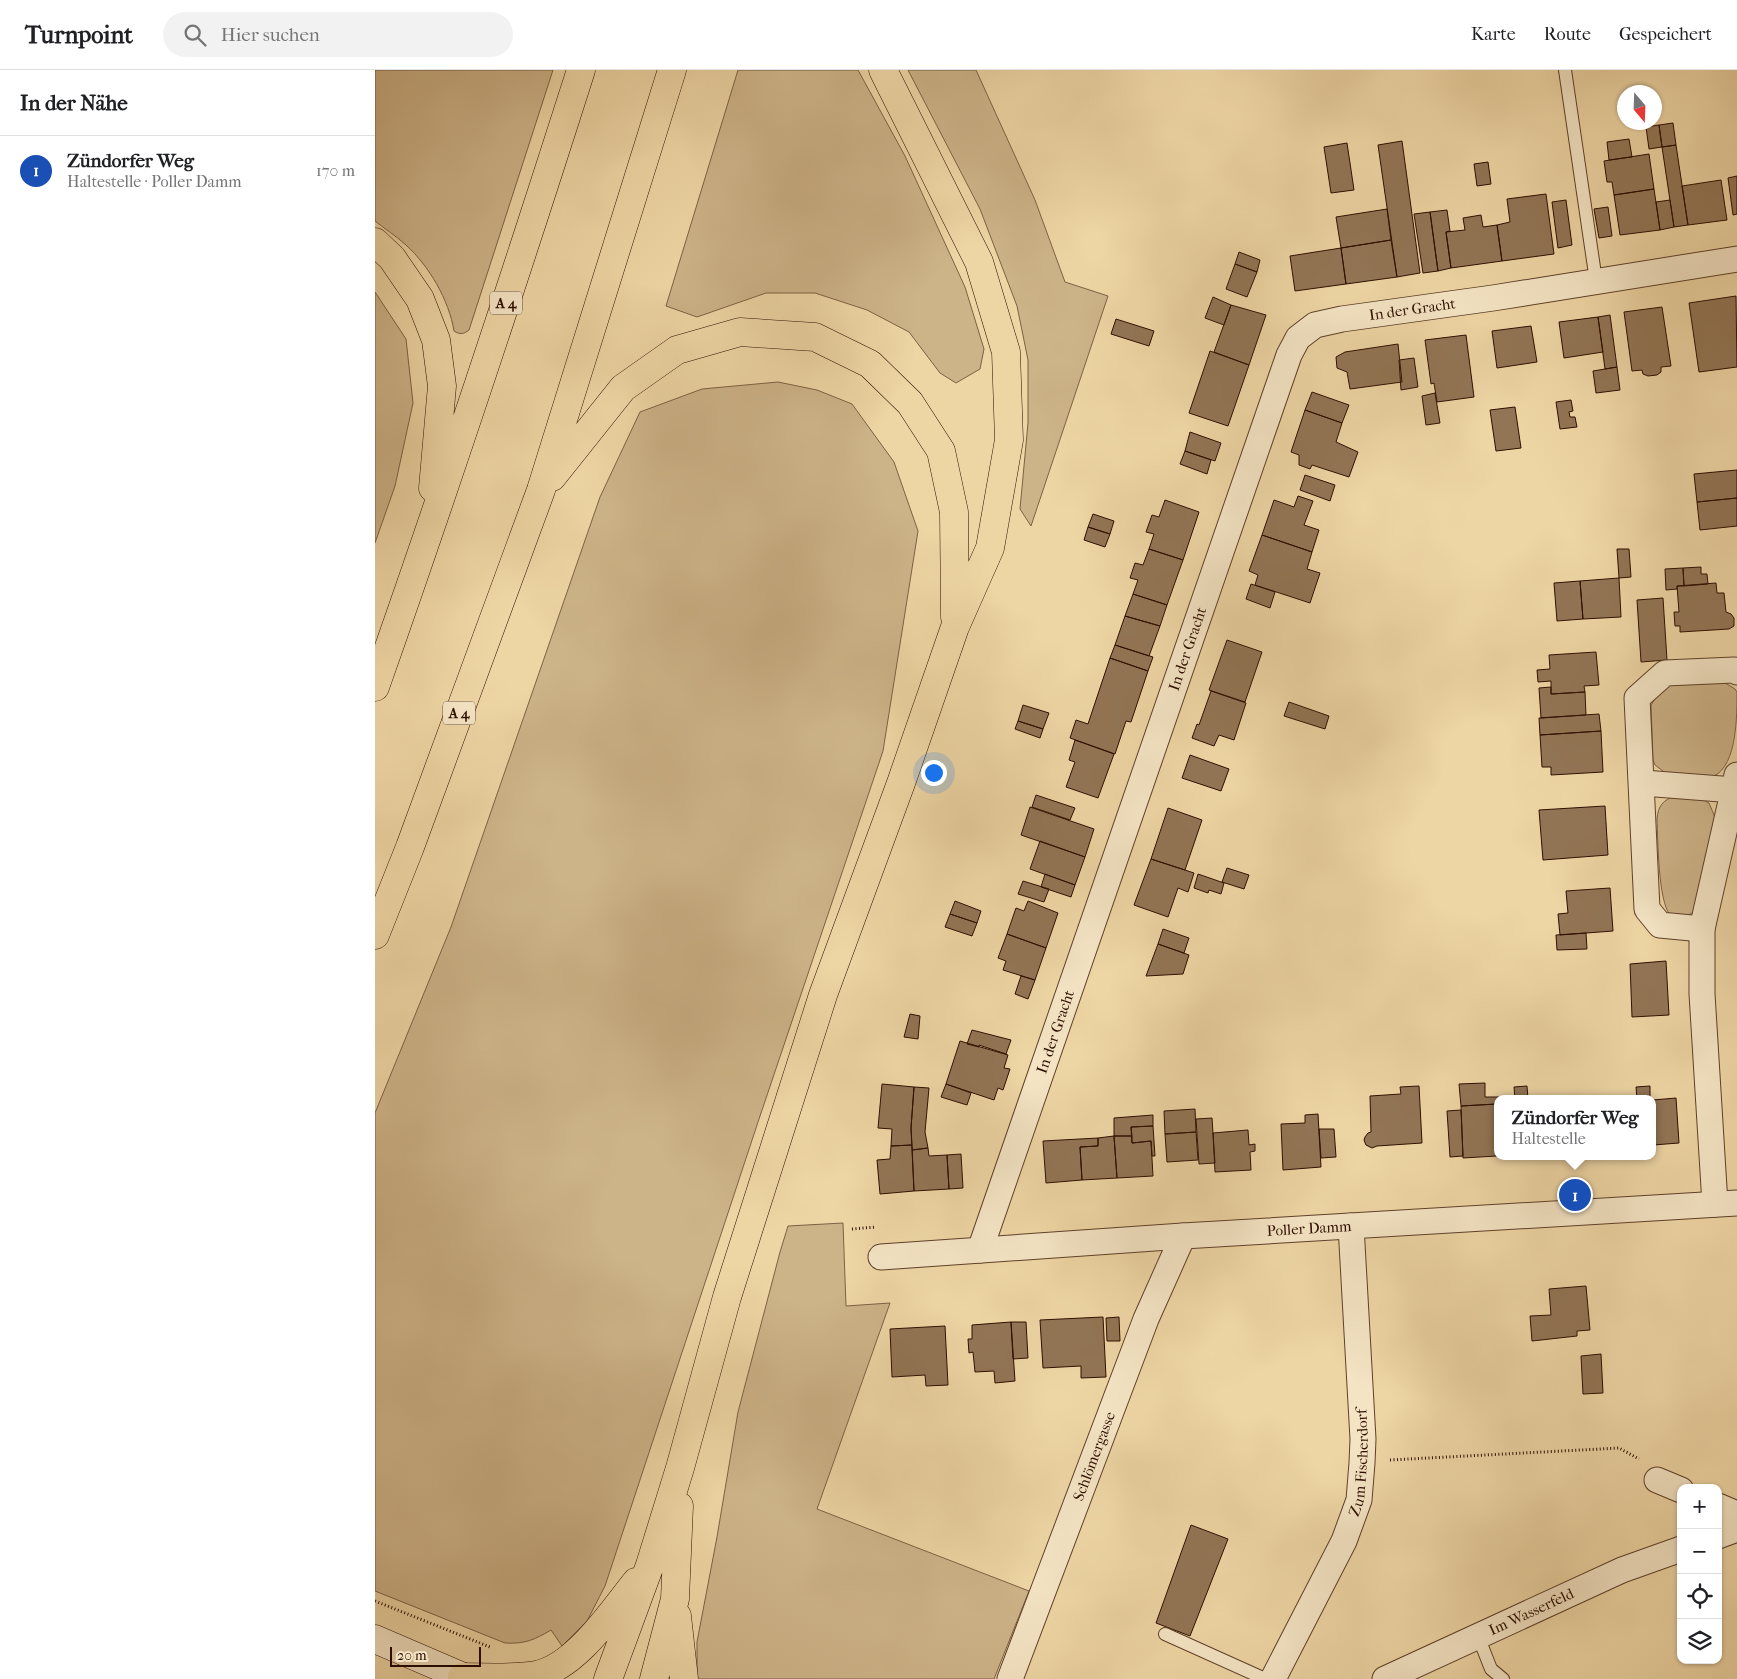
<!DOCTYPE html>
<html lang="de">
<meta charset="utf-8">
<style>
:root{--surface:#fff;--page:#f2f2f2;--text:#202124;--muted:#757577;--line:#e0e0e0;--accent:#8f2418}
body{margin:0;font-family:"IM FELL French Canon",serif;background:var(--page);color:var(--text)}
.controls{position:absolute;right:15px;bottom:15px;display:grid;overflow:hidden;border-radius:10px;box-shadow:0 1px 4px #0004}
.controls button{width:45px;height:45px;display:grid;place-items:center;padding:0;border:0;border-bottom:1px solid var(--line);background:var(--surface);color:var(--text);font:25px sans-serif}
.compass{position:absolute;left:1242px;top:15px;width:45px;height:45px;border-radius:50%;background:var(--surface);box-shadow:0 1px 4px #0004;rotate:161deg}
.scale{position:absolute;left:15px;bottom:12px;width:91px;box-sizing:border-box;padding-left:5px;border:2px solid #2e0e00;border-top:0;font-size:14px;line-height:18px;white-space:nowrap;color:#2e0e00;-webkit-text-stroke:4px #f4e4c4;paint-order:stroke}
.you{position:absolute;left:558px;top:702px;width:18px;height:18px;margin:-12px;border:4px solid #fff;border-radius:50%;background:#1a73e8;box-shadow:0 0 0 8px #1a73e833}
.badge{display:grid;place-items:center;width:32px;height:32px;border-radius:50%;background:var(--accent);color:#fff;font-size:16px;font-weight:700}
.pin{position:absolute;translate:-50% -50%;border:2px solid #fff;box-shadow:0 1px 5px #0006}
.popup{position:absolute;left:1119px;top:1025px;width:162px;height:65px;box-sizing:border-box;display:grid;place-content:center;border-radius:10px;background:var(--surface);filter:drop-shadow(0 1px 4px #0005);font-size:16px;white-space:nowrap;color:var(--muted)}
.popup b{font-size:19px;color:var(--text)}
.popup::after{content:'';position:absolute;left:50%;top:100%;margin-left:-10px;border:10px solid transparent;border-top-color:var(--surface)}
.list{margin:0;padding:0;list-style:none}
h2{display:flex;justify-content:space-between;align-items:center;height:65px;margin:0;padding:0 20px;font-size:21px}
h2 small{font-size:16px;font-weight:400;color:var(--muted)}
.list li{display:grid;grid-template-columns:32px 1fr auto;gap:15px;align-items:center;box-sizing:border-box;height:70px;padding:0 20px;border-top:1px solid var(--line)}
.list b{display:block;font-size:19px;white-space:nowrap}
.list p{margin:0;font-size:16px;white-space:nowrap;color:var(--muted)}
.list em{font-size:16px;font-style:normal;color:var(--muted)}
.icon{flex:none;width:28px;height:28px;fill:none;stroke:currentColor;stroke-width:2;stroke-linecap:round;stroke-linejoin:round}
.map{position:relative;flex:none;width:1362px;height:1609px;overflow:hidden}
header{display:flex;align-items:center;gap:30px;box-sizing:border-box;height:70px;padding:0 25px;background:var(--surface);border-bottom:1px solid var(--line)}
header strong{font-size:24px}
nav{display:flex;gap:28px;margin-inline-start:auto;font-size:18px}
.search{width:350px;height:45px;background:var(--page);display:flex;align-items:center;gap:12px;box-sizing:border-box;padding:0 18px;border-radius:28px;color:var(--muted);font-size:19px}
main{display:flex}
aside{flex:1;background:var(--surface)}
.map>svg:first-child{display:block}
.green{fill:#cdb388;stroke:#7e6044}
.building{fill:#927555;stroke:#2e0e00}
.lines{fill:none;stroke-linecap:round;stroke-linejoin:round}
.lane-casing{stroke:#5e4029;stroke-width:14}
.street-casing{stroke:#5e4029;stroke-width:27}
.secondary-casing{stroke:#2e0e00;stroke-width:29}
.highway-casing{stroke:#2e0e00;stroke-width:29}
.path{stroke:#2e0e00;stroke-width:3;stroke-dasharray:1 2.5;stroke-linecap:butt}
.lane{stroke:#f4e4c4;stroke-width:12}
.street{stroke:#f4e4c4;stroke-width:25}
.secondary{stroke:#f4e4c4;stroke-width:28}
.highway{stroke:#eed5a4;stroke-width:28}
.labels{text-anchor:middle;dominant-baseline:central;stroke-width:4;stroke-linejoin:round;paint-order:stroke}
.shield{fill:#f4e4c4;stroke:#694e3b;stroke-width:1}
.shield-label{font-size:14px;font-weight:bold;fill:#2e0e00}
.street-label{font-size:15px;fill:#2e0e00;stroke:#f4e4c4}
</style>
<header>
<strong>Turnpoint</strong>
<div class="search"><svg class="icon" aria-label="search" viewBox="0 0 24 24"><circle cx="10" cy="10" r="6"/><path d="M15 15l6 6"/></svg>Hier suchen</div>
<nav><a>Karte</a><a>Route</a><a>Gespeichert</a></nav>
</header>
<main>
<aside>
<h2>In der Nähe<small></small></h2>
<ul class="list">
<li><span class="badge" style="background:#1a4fb4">1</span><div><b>Zündorfer Weg</b><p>Haltestelle · Poller Damm</p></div><em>170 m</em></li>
</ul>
</aside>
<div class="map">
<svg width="1362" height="1609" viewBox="0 0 1362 1609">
<rect width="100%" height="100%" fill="#eed5a4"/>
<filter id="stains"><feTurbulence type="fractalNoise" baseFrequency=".004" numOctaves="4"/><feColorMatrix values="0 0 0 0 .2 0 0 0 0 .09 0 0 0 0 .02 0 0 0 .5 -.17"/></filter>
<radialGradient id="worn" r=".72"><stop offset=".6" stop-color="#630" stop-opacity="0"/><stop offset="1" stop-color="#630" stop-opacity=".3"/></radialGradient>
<path class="green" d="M0 0H178L94 260C89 264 85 265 79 261 74 230 54 196 31 175 21 166 10 159 0 151Z
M363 0H483L530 86 590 217 609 279 605 299 581 313 565 303 534 262 492 240 440 223H391L322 247 291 236Z
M533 0H601L660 130 690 212 733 226 656 456 645 439 653 353V290L642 236 605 139Z
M0 222 31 269 38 333 20 416 0 473Z
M403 312 442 320 477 334 519 392 543 461 508 681 383 1052 230 1516 212 1551 187 1576 176 1560C159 1570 150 1574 130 1573L0 1521V1043L76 857 225 427 265 342 327 319Z
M1347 611 1360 619 1362 622C1362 646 1362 695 1339 706L1292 704 1280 695 1278 690 1276 635 1288 617 1296 615Z
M1300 726 1325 728 1334 733 1339 745 1341 755 1319 841C1312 848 1304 846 1295 845 1283 830 1283 770 1282 749 1283 736 1288 730 1300 726Z
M468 1153 471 1236 515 1233 442 1439 654 1521 619 1609H322V1572L342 1467 363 1342 405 1182 413 1156Z"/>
<path class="building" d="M1298 53 1301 75 1287 77 1284 55Z
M1284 55 1287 77 1274 79 1271 57Z
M1254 69 1257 87 1234 90 1232 72Z
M1027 71 1045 203 1022 207 1003 75Z
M972 73 979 120 956 123 949 77Z
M1301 75 1313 155 1299 157 1287 77Z
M1274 84 1279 119 1239 125 1237 112H1232L1229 91Z
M1113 92 1116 114 1102 116 1099 94Z
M1362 106V144L1358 145 1353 108Z
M1346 110 1352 150 1313 155 1307 116Z
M1279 119 1285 160 1245 165 1239 125Z
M1171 124 1179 184 1127 191 1122 155 1135 152 1132 129Z
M1191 130 1197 175 1183 178 1177 132Z
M1295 130 1299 157 1285 160 1281 132Z
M1233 137 1237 166 1224 168 1219 139Z
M1012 139 1016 170 966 178 961 147Z
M1072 140 1075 161 1071 162 1076 198 1063 201 1055 142Z
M1055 142 1063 201 1048 203 1039 144Z
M1106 145 1108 157 1122 155 1127 191 1076 198 1071 162 1090 160 1088 148Z
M1016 170 1022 207 971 214 966 178Z
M966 178 971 214 920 221 915 186Z
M864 182 885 190 882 202 860 194Z
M860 194 882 202 872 227 851 219Z
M1361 226 1362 297 1324 302 1314 233Z
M838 227 856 235 849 255 830 248Z
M856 235 891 245 874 295 839 282Z
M1287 237 1296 296 1286 297V302L1282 305 1273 306 1268 304 1267 300 1257 301 1249 242Z
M1235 245 1242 297 1230 299 1223 247Z
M1223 247 1228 282 1189 288 1184 252Z
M741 249 779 261 774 276 736 264Z
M1156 256 1162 292 1122 298 1117 261Z
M1091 265 1099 327 1062 332 1059 313 1056 314 1050 270Z
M1023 274 1027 312 975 319 972 302 962 298 961 287 970 282Z
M835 281 874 295 853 356 814 343Z
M1039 288 1043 317 1026 320 1024 290Z
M1242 297 1245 320 1221 323 1218 301Z
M937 322 974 335 967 353 930 340Z
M1060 323 1065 353 1051 355 1047 326Z
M1196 330 1198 341 1194 342 1195 347H1200L1202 357 1185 359 1181 332Z
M1140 337 1146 378 1121 381 1115 340Z
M930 340 967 353 961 372 983 382 974 407 937 395 935 399 924 395V385L916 382Z
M815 362 846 373 840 391 810 381Z
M810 381 836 390 832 404 805 394Z
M1362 400V428L1322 432 1319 404Z
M930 405 960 415 955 431 925 420Z
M923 426 938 431 929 455 944 460 937 482 887 465 899 430 919 437Z
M1362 428V456L1325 460 1322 432Z
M790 430 824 442 808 490 774 479 779 464 771 462 777 445 784 447Z
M718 444 739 451 735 464 713 457Z
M713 457 735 464 730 477 709 470Z
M887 465 937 482 932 499 945 503 935 533 880 515 883 505 874 501Z
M774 479 808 490 792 535 758 524 763 510 755 508 760 493 768 495Z
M1242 479H1254L1256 507 1244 508Z
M1326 497V504H1332L1333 514 1309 516 1308 498Z
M1308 498 1309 516H1302V519L1291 520 1290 499Z
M1244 508 1246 547 1208 549 1205 511Z
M1205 511 1208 549 1182 551 1179 513Z
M1341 513 1342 523H1349L1351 542 1356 544 1359 548V556L1354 559 1305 562V556H1300L1299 542H1304L1302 516Z
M876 514 900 522 895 538 871 529Z
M758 524 792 535 785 556 750 546Z
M1288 528 1292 590 1266 592 1262 530Z
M750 546 785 556 774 586 740 575Z
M852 570 887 582 870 632 834 620Z
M740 575 778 587 773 601 735 588Z
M1221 582 1224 615 1209 616 1210 622 1176 624V611L1163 612 1162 600 1175 599 1174 585Z
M735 588 773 601 756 652 751 651 740 684 695 668 701 650 713 654Z
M1176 617V624L1210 622 1211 645 1166 648 1164 618Z
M836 621 871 633 859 670 844 665 839 676 817 668 822 654 824 655Z
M914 632 954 646 950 659 909 646Z
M648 635 674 643 668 659 643 651Z
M1224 644 1226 661 1165 665 1164 648Z
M643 651 668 659 665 668 640 659Z
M1226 661 1228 702 1176 705V697H1167L1165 665Z
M700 670 739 684 723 728 691 717 700 692 694 690Z
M815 685 854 699 846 721 807 708Z
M661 725 700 738 695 750 657 737Z
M1230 736 1233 785 1168 790 1164 740Z
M655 737 719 759 710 787 646 765Z
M793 738 827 750 810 800 776 789Z
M665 771 710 787 700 815 655 799Z
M776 789 819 803 813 822 803 818 793 847 759 835Z
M852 798 874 805 869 819 847 812Z
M670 804 700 815 696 827 666 817Z
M823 804 849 813 846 824 834 820 833 823 819 818Z
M648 811 674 819 669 832 643 824Z
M1235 818 1238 861 1185 865 1183 844 1193 843 1191 821Z
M580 831 606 841 602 853 575 844Z
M653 831 683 843 671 878 632 864 641 838 649 841Z
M575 844 602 853 597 866 570 857Z
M788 859 814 868 809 883 783 874Z
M1211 863 1212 879 1182 880 1181 865Z
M632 864 671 878 660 910 628 900 631 891 623 888Z
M783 874 814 885 808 904 771 906Z
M1291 891 1294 945 1257 947 1255 894Z
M646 906 660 910 653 929 640 924Z
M535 944 545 946 543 969 529 967Z
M597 960 636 970 631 984 604 975V977L592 974Z
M585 971 633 985 629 998 635 999 628 1020 623 1018 619 1030 571 1014Z
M1110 1013V1027H1124V1029H1122V1034L1086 1036 1084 1014Z
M507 1014 539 1017 536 1058 537 1075 516 1076 517 1059 503 1058Z
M571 1014 596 1023 592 1035 566 1027Z
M1044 1016 1047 1073 1002 1076 997 1078 991 1075 989 1070 990 1067 993 1063 996 1062 995 1026 1026 1024 1025 1017Z
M1152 1016 1153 1029H1140L1139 1017Z
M1275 1016V1029H1262L1261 1017Z
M539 1017 554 1018 550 1062 553 1078 537 1080 536 1058Z
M1301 1028 1304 1073 1278 1075V1030Z
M1122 1034V1086L1088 1088 1086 1036Z
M820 1039 821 1062 790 1064 789 1041Z
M1086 1040 1088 1086 1075 1087 1072 1041Z
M943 1044 946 1097 908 1100 906 1054 930 1053V1045Z
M778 1045V1056L756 1057 757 1066H739V1048Z
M837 1048 840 1093 824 1094 821 1049Z
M778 1056 780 1086H777L776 1071 757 1073 756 1057Z
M944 1059H959L961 1087 946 1088Z
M873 1060 874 1075 880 1074V1081L875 1082 876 1100 840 1102 838 1063Z
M821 1062 823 1090 792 1092 790 1064Z
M739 1066 742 1108 707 1110 705 1077 723 1076V1068Z
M739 1066H757V1073L776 1071 778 1106 742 1108Z
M723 1068V1076L705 1077 707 1110 671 1113 668 1071Z
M537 1075 539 1121 505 1124 502 1090 515 1089 516 1076Z
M553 1078 554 1086 572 1085 574 1119 539 1121 537 1080Z
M586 1084 588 1118 574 1119 572 1085Z
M1211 1216 1215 1260 1202 1261V1266L1157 1271 1155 1246 1176 1245 1174 1219Z
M728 1247 731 1307 706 1308V1296L668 1298 665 1250Z
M744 1247 745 1271H732L731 1248Z
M636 1252 640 1311 620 1313 619 1301 600 1302 598 1282 594 1283 593 1269H597V1255Z
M636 1252H651L653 1288 638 1289Z
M570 1256 573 1315 551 1316 550 1305 517 1307 515 1259Z
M1226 1284 1228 1323 1208 1324 1206 1286Z
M816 1455 853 1469 815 1566 781 1553Z"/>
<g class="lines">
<g class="lane-casing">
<path id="lane" d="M1190 0 1221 211
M790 1564 890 1609
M1103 1566 1116 1599 1128 1609"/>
</g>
<g class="street-casing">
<g id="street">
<path d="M1268 713 1359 720"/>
<path d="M1327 859 1285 855 1272 839 1262 628 1290 603 1359 600 1362 602"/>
<path d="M1340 1134 1327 924V859L1362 705"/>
<path id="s1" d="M605 1180 914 285 923 268 940 255 967 249 1118 228 1362 189"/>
<path id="s2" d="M506 1187 808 1166 1362 1133"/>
<path d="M1282 1410 1306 1420"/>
<path d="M1343 1436 1362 1444"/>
<path d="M1343 1466 1362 1459"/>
<path id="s3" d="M635 1609 771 1249 808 1166"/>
<path id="s4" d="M898 1609 969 1471 984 1430 987 1393 988 1369 976 1156"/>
<path id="s5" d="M1010 1609 1247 1500 1306 1479"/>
</g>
</g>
<g class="secondary-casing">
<path id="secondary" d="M0 1569 93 1609"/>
</g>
<g class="highway-casing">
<path id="highway" d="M0 172 17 188 45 229 61 270 67 316 58 418
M177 407 248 318 302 280 365 262 440 267 495 294 535 333 566 381 579 442 580 547
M0 617C72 413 140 207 206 0
M0 865 35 777 166 420 297 0
M302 1546 309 1609
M87 1607C111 1607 137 1609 161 1605 201 1597 237 1542 261 1512
M233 1609 275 1495 305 1398 352 1227 448 925 526 713 580 557 615 478 634 370 631 282 604 192 508 0
M279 1609 300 1529 304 1436"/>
</g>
<path class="path" d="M477 1159 501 1157
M1015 1390 1244 1378 1264 1389
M0 1531 115 1577"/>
<use href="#lane" class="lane"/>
<use href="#street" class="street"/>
<use href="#secondary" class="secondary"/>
<use href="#highway" class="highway"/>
</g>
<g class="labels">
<g class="shield">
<rect x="115" y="221.5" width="32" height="23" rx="4"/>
<rect x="68" y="631.5" width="32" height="23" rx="4"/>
</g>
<g class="shield-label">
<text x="131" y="233">A 4</text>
<text x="84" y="643">A 4</text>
</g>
<g class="street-label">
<text stroke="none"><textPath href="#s1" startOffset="1086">In der Gracht</textPath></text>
<text stroke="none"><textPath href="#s1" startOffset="636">In der Gracht</textPath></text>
<text stroke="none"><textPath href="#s1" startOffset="231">In der Gracht</textPath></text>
<text stroke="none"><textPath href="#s2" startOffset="429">Poller Damm</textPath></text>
<text stroke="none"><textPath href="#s3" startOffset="238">Schlömergasse</textPath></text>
<text stroke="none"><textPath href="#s4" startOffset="236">Zum Fischerdorf</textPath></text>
<text stroke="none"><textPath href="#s5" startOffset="161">Im Wasserfeld</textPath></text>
</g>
</g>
<rect width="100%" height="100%" filter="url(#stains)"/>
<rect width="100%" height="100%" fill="url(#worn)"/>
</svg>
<div class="controls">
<button>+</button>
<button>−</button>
<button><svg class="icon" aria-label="locate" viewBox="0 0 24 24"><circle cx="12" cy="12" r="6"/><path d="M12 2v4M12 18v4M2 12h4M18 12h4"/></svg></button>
<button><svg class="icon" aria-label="layers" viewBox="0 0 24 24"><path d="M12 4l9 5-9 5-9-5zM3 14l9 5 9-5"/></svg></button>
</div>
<svg class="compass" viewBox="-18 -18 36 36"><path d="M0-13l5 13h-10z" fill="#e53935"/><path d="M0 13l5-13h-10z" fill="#757577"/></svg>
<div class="scale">20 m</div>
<div class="you"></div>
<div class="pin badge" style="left:1200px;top:1125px;background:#1a4fb4">1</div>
<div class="popup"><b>Zündorfer Weg</b>Haltestelle</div>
</div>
</main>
